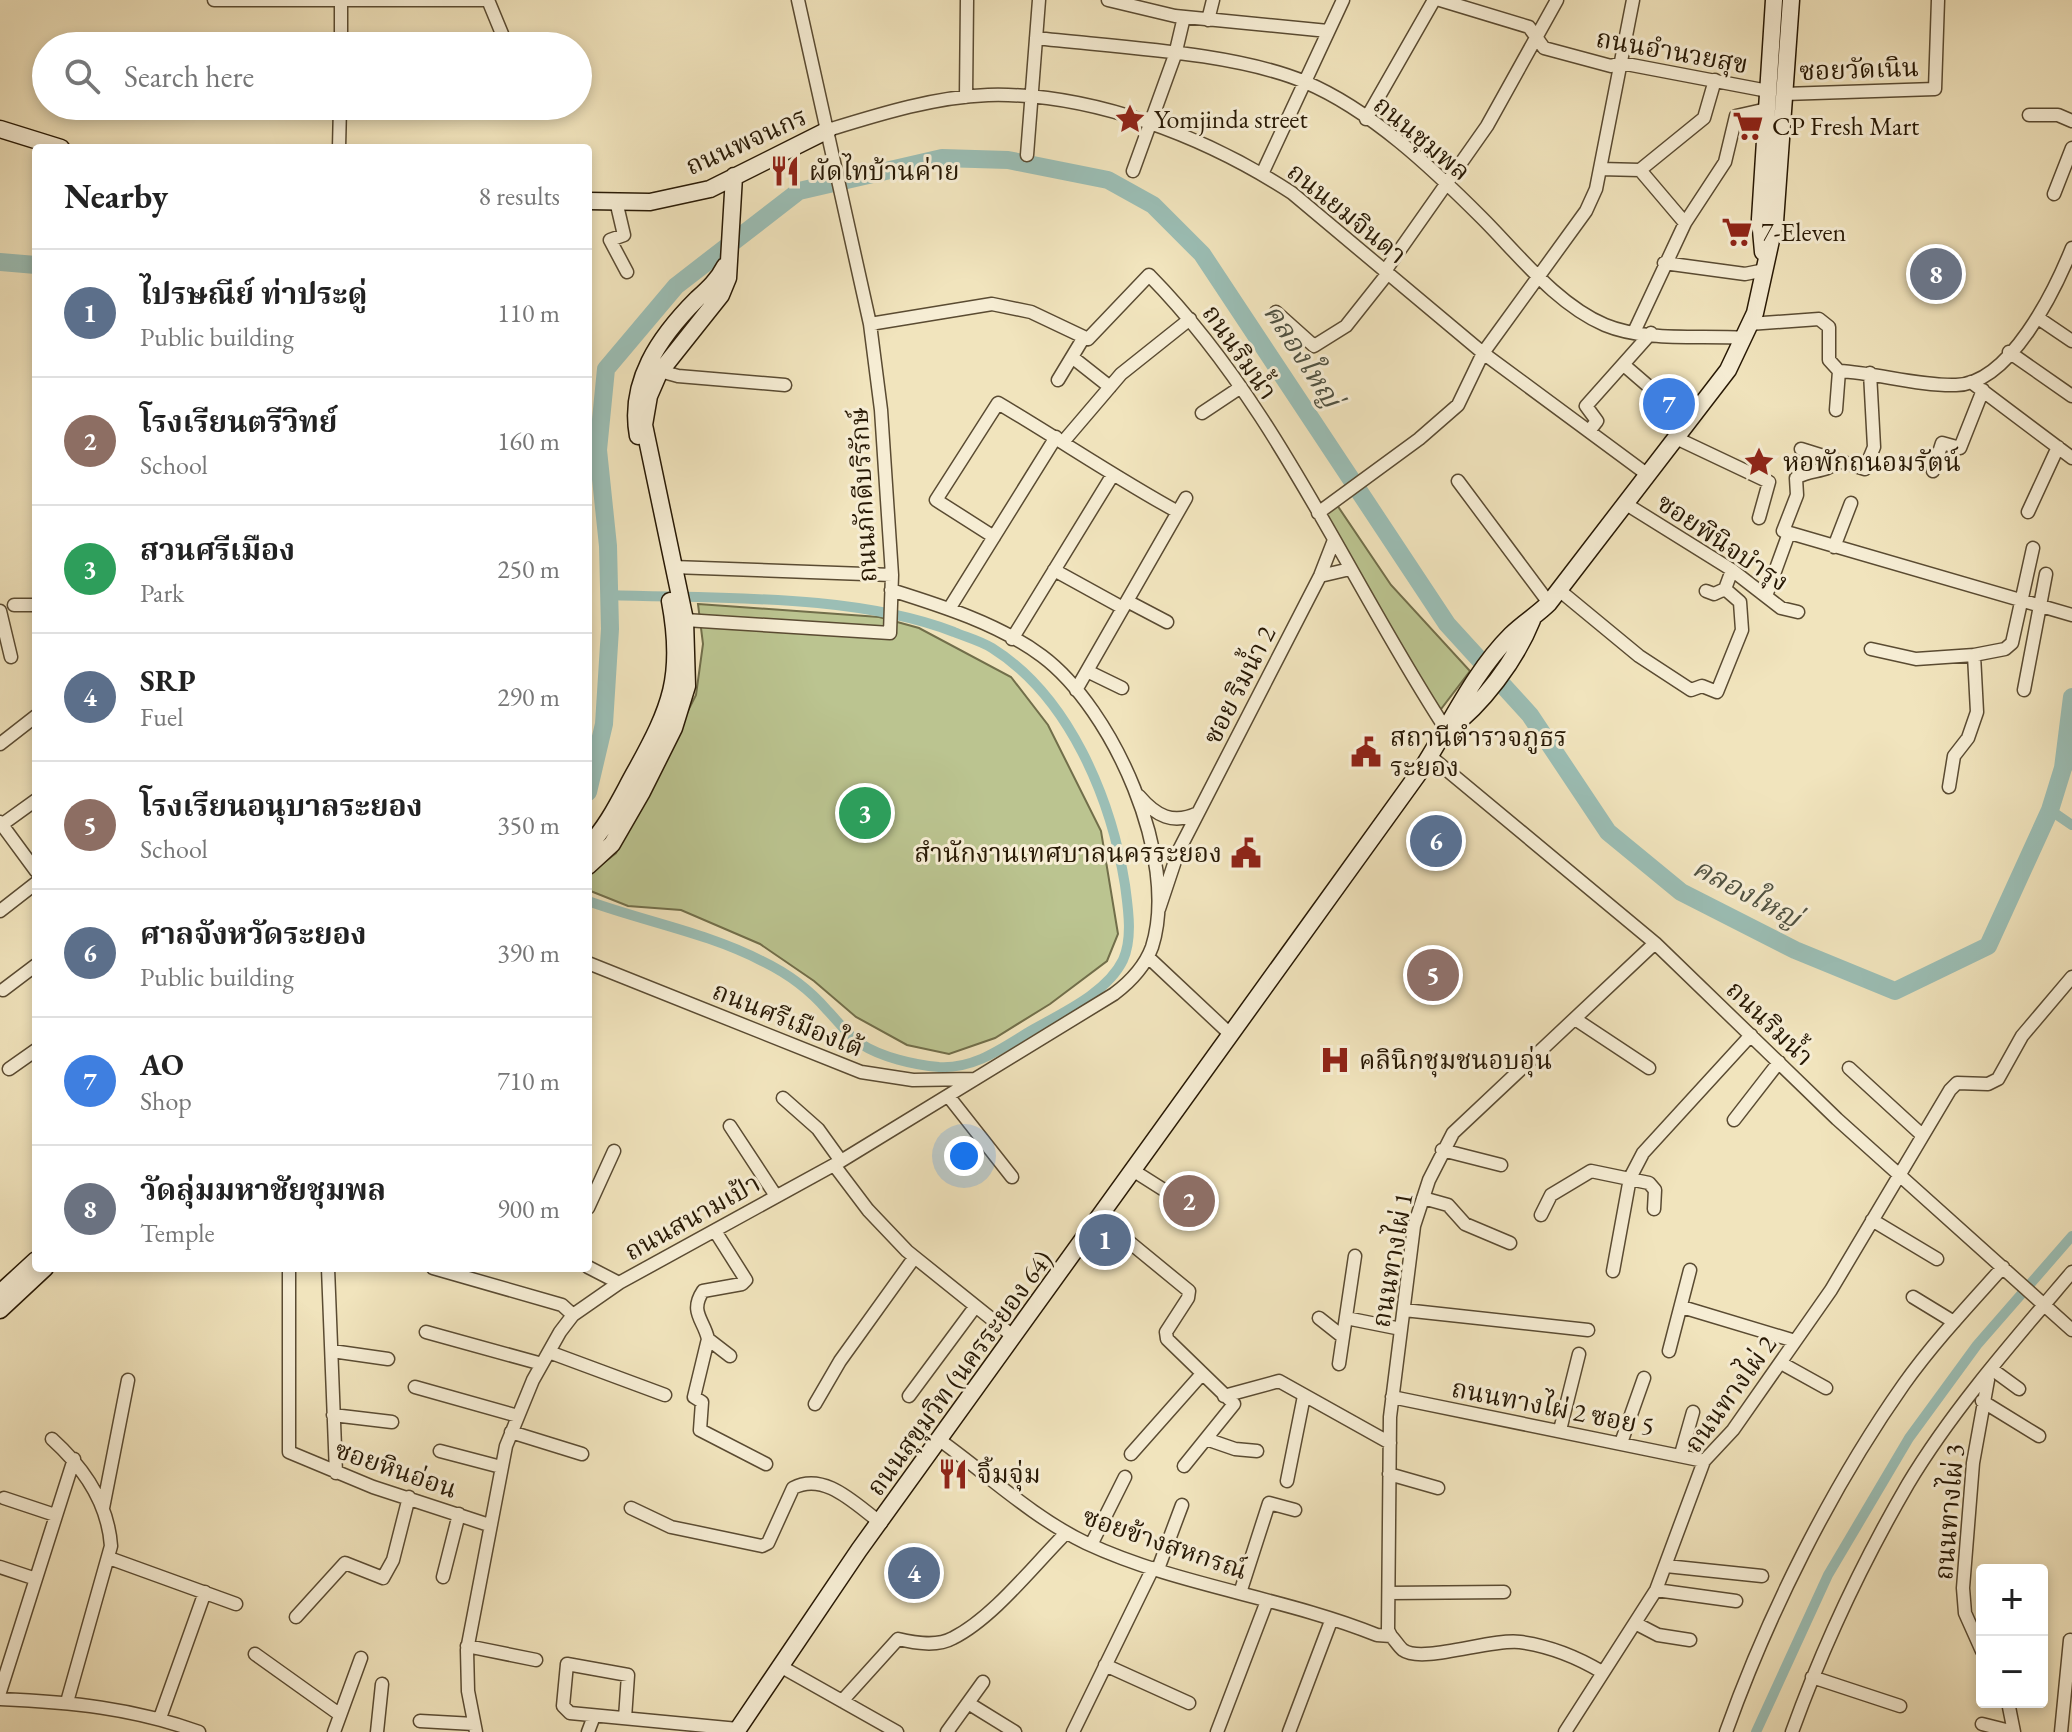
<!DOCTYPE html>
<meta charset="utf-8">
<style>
:root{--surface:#fff;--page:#f2f2f2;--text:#222;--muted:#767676;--line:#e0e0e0;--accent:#8f2418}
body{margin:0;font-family:"EB Garamond","Noto Serif Thai",serif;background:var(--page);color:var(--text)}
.controls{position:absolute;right:24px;bottom:24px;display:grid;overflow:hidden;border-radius:8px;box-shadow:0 4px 12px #0003}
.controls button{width:72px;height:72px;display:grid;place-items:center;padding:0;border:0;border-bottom:2px solid var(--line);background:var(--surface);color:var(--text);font:40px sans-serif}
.you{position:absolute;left:964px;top:1156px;width:28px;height:28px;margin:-20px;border:6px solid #fff;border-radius:50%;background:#1a73e8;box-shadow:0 0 0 12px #1a73e833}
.badge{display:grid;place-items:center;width:52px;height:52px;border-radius:50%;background:var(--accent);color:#fff;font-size:26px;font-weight:700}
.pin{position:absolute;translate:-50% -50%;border:4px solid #fff;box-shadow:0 2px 8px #0006}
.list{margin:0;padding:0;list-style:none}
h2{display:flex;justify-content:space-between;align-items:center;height:104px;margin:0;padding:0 32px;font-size:34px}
h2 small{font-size:26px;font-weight:400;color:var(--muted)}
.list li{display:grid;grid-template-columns:52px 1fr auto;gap:24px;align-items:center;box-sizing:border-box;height:128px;padding:0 32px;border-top:2px solid var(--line)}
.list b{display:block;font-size:30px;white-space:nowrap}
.list p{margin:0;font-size:26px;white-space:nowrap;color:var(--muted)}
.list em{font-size:26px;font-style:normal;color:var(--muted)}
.icon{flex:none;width:44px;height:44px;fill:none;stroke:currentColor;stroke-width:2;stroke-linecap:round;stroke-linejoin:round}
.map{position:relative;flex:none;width:2072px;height:1732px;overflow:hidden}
.search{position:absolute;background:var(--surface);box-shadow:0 4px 12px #0003;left:32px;top:32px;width:560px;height:88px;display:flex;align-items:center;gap:20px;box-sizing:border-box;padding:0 28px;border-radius:44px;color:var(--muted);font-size:30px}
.panel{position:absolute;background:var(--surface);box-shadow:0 4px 12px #0003;left:32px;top:144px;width:560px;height:1128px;border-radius:8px}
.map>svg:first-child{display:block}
.green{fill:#bbc490;stroke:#716e4a;stroke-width:2}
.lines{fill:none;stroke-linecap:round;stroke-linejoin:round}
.canal{stroke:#9bbeb5;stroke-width:10}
.river{stroke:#9bbeb5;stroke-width:18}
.street-casing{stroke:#5a4b32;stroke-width:15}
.secondary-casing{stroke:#271804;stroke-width:19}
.street{stroke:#f6edd4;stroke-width:12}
.secondary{stroke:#f6edd4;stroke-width:16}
.labels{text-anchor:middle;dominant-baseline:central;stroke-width:6;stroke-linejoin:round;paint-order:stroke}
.street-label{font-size:26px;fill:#271804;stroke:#f6edd4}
.poi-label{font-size:26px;fill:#271804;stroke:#f6edd4;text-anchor:start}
.water-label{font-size:28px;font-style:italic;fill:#505242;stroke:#f6edd4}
</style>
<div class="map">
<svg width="2072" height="1732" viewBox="0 0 2072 1732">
<rect width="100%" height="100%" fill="#f1e4bd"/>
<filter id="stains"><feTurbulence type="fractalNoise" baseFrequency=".0025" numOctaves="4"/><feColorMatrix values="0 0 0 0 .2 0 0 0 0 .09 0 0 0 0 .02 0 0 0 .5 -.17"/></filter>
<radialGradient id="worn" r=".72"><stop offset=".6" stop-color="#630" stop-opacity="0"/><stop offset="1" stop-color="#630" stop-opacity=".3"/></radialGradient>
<path class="green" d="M1337 505 1391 585 1470 671 1438 713 1322 514Z
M698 604 879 617 919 628 1011 677 1048 725 1101 831 1118 934 1107 961 1050 1004 995 1038 949 1054 907 1045 856 1017 814 981 760 944 681 910 628 906 588 890V875L616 853 696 695 703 644Z"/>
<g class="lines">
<path class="canal" d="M2063 768 2072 765
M2050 810 2072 825
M588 901C646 922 708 933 762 961 787 973 809 989 827 1010 838 1021 847 1035 861 1044 881 1057 914 1065 939 1067 975 1069 1002 1048 1032 1030 1062 1013 1107 993 1123 960 1133 938 1128 908 1125 885 1111 798 1069 696 992 648 981 641 966 637 954 632 853 593 717 599 609 595
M1756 1732 1828 1575 1909 1438 1977 1345 2072 1236"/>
<path class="river" d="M0 262 36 265
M588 792 604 724 610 629 608 546 598 450 606 369 676 286 799 191 942 158 1008 160 1108 180 1153 205 1202 254 1447 624 1530 715 1608 832 1681 892 1795 950 1895 991 1988 946 2050 810 2063 768 2072 697"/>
<g class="street-casing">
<path id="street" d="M214 0H486
M341 0V46
M488 0 507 46
M1108 0 1175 16 1328 31
M1440 0 1529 27 1544 48 1611 66 1621 63 1768 91
M1208 20 1213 0
M1036 38C1114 47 1234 52 1305 82 1371 110 1432 168 1482 218 1519 255 1556 304 1605 325 1646 342 1700 335 1744 338
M1784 94 1935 89 1938 0
M966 97 967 0
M2029 115H2058L2072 121
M1366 119 1434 0
M828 130C880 114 934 97 988 95 1092 92 1206 137 1292 193L1483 353 1648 475
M339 148 340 106
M1027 155 1039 0
M1600 169 1640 170 1704 118 1715 80
M1640 170 1685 223
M1133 171 1175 55 1184 17
M1262 174 1343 0
M2054 194 2072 148
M616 201 624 235 610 240 627 272
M1664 263 1745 274 1765 270
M1385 271 1487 126 1557 0
M1276 312 1314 346 1346 326 1388 273
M2038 318 2072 341
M870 324 992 304 1031 312 1088 339 1149 275C1277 405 1348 580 1447 731
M1749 324 1819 319 1829 327V360L1839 371C1877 373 1918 386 1956 385 2010 384 2055 290 2072 248
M1634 332 1685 223 1725 162 1736 116 1767 109
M2009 352 2072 396
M1072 357 1110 387
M1625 366 1647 385
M660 371 678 376 785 385
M1058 380 1084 337
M1971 382 2072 458
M1836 410 1839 371
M1202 413 1241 387
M1589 431 1597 421 1586 406 1651 333
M1676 438 1769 482 1759 518
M1063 442 1121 374 1190 319
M1801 449 1865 469 1874 447 1870 373
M1837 462C1826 473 1810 469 1796 478L1797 495 1783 531 2072 615
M1933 471 1942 443 1960 448 1983 390
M1458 481 1549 603
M1626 504 1732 570 1781 608 1798 612
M2028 512 2058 447
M1318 513 1419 439 1458 405 1483 353 1586 211 1596 189 1633 0
M994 537 936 500 998 403C1059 439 1116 478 1178 512
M1834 547 1851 503
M673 567 892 575
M1054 570 1123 608
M1320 576 1350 569
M1559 590 1639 656 1691 690 1702 686 1717 692 1742 630 1740 602 1725 589 1732 570
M1706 591 1714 594 1725 589
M1766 596 1789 533
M1127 601 1167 622
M14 605H36
M949 609 1056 437
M0 611 11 657
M685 620 890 633 892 575 881 410 870 324 798 0
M1012 639 1112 476
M1871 649 1916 659 1974 655
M1087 671 1122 688
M1076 690 1186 498
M2024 690 2046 574
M0 744 36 716
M1430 756 1655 943 1837 1119 2072 1330
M1949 787 1954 756 1968 738 1977 712 1974 655 2005 649 2012 643 2033 548
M1139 796C1156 816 1173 825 1198 813
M0 822 36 871
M0 826 36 800
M1159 909 1178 852 1320 576 1334 540
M0 911 36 883
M1148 957 1230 1034
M588 963 861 1072 913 1080 975 1079
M3 990 36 965
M1575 1019 1649 1068
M1849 1068 1922 1135
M9 1069 36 1050
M949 1097 1012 1177
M783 1098 818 1129 841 1161
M1734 1120 1779 1062
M730 1126 776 1196
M1442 1150 1501 1165
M834 1165 868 1210 907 1251 1014 1337
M1134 1171 1205 1216
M1423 1198 1448 1205 1465 1224 1510 1243
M588 1208 614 1151
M1541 1215 1551 1195 1591 1171 1649 1183 1655 1190 1654 1209
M1100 1218 1189 1291 1188 1298 1166 1332 1167 1339 1234 1404 1184 1466
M1872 1220 1937 1259
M715 1231 746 1280 742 1284 703 1291C689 1312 704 1320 708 1339L694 1397 702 1402 700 1430 766 1464
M588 1267 619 1283
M289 1268V1452L373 1487 489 1525
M328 1268 336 1473
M433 1268 562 1305 573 1315
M1613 1271 1630 1178 1643 1153 1751 1035
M1913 1297 1954 1322
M1682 1307 1795 1341
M1404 1310 1588 1330
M1319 1318 1343 1337
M1346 1318 1401 1329
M426 1332 542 1364
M708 1339 730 1356
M332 1351 388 1359
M1669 1351 1690 1270
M549 1352 665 1395
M1781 1363 1826 1388
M1339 1364 1355 1256
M1993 1370 2019 1389
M415 1387 518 1416
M909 1396 975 1307
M1224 1396 1279 1381 1390 1443
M1392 1397 1704 1461
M1982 1401 2039 1436
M815 1404 840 1361 914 1258
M333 1415 392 1422
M1560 1430 1579 1354
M511 1432 582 1454
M52 1439C83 1467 108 1503 111 1546L67 1702
M1206 1439 1235 1449 1257 1451
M941 1441C988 1475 1034 1518 1086 1543 1178 1586 1283 1597 1377 1635L1391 1636 1388 1630 1390 1417 1414 1226 1429 1180 1453 1133 1655 943
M1621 1443 1644 1378
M440 1451 501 1467
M1131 1454 1201 1375
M1681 1454 1693 1412
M1389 1474 1438 1488
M1287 1481 1304 1396
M4 1498 55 1515
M103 1508 128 1380
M631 1508 671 1527 762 1546 768 1543 793 1488C825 1471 856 1505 881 1523
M1091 1545 1125 1477
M109 1558 236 1604
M1666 1566 1762 1576
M0 1567 33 1578
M1158 1569 1182 1505
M443 1577 459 1514
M1656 1590 1736 1601
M1240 1593 1269 1503 1295 1510
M1389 1593 1504 1592
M296 1617 345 1563 383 1578 393 1560 409 1497
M1635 1623 1658 1635 1690 1640
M1391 1636C1395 1640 1399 1647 1403 1650 1422 1664 1492 1638 1520 1642 1549 1646 1577 1657 1602 1672
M467 1646 536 1660
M1982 1651 1965 1613 1963 1588 1973 1463 1988 1380
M255 1654 339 1714
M1105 1665 1189 1703
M780 1666 897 1732
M1812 1677 1900 1706
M0 1692 74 1459
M0 1699C70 1702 133 1708 199 1732
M842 1701 898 1639C915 1643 937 1647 953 1638 993 1618 1034 1565 1066 1533
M2008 1702 2014 1732
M968 1703 1015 1732
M160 1718 205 1592
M625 1718 628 1675 567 1664 563 1706 570 1713 738 1729
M420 1721 474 1724
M1982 1724 2014 1732
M334 1732 361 1658
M377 1732 382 1684
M476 1732 468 1691 467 1650 506 1446 533 1380 560 1332 573 1315 619 1283 841 1161 1114 994C1130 982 1145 966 1152 947 1180 859 1113 709 1042 656 999 624 942 606 891 590
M588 1732 594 1716
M947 1732 983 1682
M1073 1732 1153 1568
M1217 1732 1267 1601
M1289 1732 1331 1621
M1565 1732 1656 1590 1704 1461 1733 1430 1831 1290 1950 1090 1957 1083 1988 1084 1998 1079 2022 1036 2072 977
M1726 1732C1768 1614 1832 1486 1904 1384 1934 1342 1969 1305 2003 1267
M1792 1732C1823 1646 1862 1563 1908 1484 1953 1409 2015 1339 2072 1272
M2061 1732 2070 1640"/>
</g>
<g class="secondary-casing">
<path id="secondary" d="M0 129 61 148
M588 201 650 202 710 189 828 130
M1763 252 1760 219 1774 0
M638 436C628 382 659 337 697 299 708 289 718 280 725 266
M1448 730C1482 705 1516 660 1532 620
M588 846C608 826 621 797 635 772 671 707 684 676 670 601
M588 866 612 844 642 792 674 728 687 686 685 620 644 425 649 396 659 373 721 295 728 278 734 176
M0 1293 36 1260
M0 1310 45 1268
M736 1732 859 1550 1421 770C1450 725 1473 673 1511 635 1523 623 1537 615 1549 603L1728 370 1755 313 1775 222 1791 0"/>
</g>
<use href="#street" class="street"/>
<use href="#secondary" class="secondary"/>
</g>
<defs>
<g id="sight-bare" transform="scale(2.4)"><path d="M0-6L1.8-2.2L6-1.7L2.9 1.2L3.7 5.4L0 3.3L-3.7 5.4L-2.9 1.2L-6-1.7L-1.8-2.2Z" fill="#8f2418" stroke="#f6edd4" stroke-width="2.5" paint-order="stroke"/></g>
<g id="supermarket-bare" transform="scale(2.4)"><path d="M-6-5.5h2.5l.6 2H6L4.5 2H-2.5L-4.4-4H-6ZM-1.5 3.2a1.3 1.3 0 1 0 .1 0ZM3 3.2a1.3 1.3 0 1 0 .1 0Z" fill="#8f2418" stroke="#f6edd4" stroke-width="2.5" paint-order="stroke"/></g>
<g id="restaurant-bare" transform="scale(2.4)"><path d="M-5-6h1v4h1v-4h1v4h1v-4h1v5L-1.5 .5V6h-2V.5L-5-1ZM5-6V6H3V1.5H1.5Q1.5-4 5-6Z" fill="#8f2418" stroke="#f6edd4" stroke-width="2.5" paint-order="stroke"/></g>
<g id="civic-bare" transform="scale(2.4)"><path d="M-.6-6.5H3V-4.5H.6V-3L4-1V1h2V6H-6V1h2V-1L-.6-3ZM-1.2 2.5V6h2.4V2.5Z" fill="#8f2418" stroke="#f6edd4" stroke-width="2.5" paint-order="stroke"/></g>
<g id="hospital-bare" transform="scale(2.4)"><path d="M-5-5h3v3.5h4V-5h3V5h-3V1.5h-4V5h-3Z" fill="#8f2418" stroke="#f6edd4" stroke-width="2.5" paint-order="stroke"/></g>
</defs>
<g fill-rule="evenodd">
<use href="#sight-bare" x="1130" y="119"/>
<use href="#supermarket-bare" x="1748" y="126"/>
<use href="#restaurant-bare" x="785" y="171"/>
<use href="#supermarket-bare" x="1737" y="232"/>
<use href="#sight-bare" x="1759" y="462"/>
<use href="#civic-bare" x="1366" y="752"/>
<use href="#civic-bare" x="1246" y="853"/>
<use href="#hospital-bare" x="1335" y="1060"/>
<use href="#restaurant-bare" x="953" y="1474"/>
</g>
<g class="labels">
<g class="street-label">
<text transform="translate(1672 51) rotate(10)">ถนนอำนวยสุข</text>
<text transform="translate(1859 69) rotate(-2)">ซอยวัดเนิน</text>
<text transform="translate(1422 138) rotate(40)">ถนนชุมพล</text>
<text transform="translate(746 141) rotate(-24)">ถนนพจนกร</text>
<text transform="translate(1347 213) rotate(39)">ถนนยมจินดา</text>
<text transform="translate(1240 352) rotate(55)">ถนนริมน้ำ</text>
<text transform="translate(863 495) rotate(-93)">ถนนภักดีบริรักษ์</text>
<text transform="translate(1723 542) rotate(34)">ซอยพินิจบำรุง</text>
<text transform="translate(1239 685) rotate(-63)">ซอย ริมน้ำ 2</text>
<text transform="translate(788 1019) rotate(22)">ถนนศรีเมืองใต้</text>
<text transform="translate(1770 1023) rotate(44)">ถนนริมน้ำ</text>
<text transform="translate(692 1217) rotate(-29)">ถนนสนามเป้า</text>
<text transform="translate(1392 1260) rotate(-80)">ถนนทางไผ่ 1</text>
<text transform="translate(959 1373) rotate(-54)">ถนนสุขุมวิท (นครระยอง 64)</text>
<text transform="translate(1730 1394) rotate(-54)">ถนนทางไผ่ 2</text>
<text transform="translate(1553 1407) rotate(11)">ถนนทางไผ่ 2 ซอย 5</text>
<text transform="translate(396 1469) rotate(19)">ซอยหินอ่อน</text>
<text transform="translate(1949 1512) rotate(-85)">ถนนทางไผ่ 3</text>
<text transform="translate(1165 1543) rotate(19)">ซอยข้างสหกรณ์</text>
</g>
<g class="poi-label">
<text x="1154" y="119">Yomjinda street</text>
<text x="1772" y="126">CP Fresh Mart</text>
<text x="809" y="171">ผัดไทบ้านค่าย</text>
<text x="1761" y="232">7-Eleven</text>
<text x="1783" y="462">หอพักถนอมรัตน์</text>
<text x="1390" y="737">สถานีตำรวจภูธร<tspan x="1390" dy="30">ระยอง</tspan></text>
<text x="1222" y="853" text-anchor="end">สำนักงานเทศบาลนครระยอง</text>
<text x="1359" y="1060">คลินิกชุมชนอบอุ่น</text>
<text x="977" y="1474">จิ้มจุ่ม</text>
</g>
<g class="water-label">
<text transform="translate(1303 355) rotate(57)">คลองใหญ่</text>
<text transform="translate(1747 892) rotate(28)">คลองใหญ่</text>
</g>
</g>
<rect width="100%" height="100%" filter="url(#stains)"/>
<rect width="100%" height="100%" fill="url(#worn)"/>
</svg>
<div class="controls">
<button>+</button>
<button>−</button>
</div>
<div class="you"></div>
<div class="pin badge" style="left:1105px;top:1240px;background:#5c6f8a">1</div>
<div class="pin badge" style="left:1189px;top:1201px;background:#8d6e63">2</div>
<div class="pin badge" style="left:865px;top:813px;background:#2e9e5b">3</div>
<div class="pin badge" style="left:914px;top:1573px;background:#5c6f8a">4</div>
<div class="pin badge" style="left:1433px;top:975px;background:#8d6e63">5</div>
<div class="pin badge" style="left:1436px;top:841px;background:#5c6f8a">6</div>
<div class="pin badge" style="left:1669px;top:404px;background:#3f7fe0">7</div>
<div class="pin badge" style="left:1936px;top:274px;background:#6b7280">8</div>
<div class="search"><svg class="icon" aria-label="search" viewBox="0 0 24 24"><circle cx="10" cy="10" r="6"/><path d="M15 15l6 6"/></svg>Search here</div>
<section class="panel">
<h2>Nearby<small>8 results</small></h2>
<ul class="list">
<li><span class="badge" style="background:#5c6f8a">1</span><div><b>ไปรษณีย์ ท่าประดู่</b><p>Public building</p></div><em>110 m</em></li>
<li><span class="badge" style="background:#8d6e63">2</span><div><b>โรงเรียนตรีวิทย์</b><p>School</p></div><em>160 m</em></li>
<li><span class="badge" style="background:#2e9e5b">3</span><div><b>สวนศรีเมือง</b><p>Park</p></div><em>250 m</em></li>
<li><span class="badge" style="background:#5c6f8a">4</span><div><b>SRP</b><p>Fuel</p></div><em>290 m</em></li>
<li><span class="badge" style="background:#8d6e63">5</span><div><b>โรงเรียนอนุบาลระยอง</b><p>School</p></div><em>350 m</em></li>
<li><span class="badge" style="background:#5c6f8a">6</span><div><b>ศาลจังหวัดระยอง</b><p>Public building</p></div><em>390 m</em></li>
<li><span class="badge" style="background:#3f7fe0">7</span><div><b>AO</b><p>Shop</p></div><em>710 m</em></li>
<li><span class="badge" style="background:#6b7280">8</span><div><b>วัดลุ่มมหาชัยชุมพล</b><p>Temple</p></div><em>900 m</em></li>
</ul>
</section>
</div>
